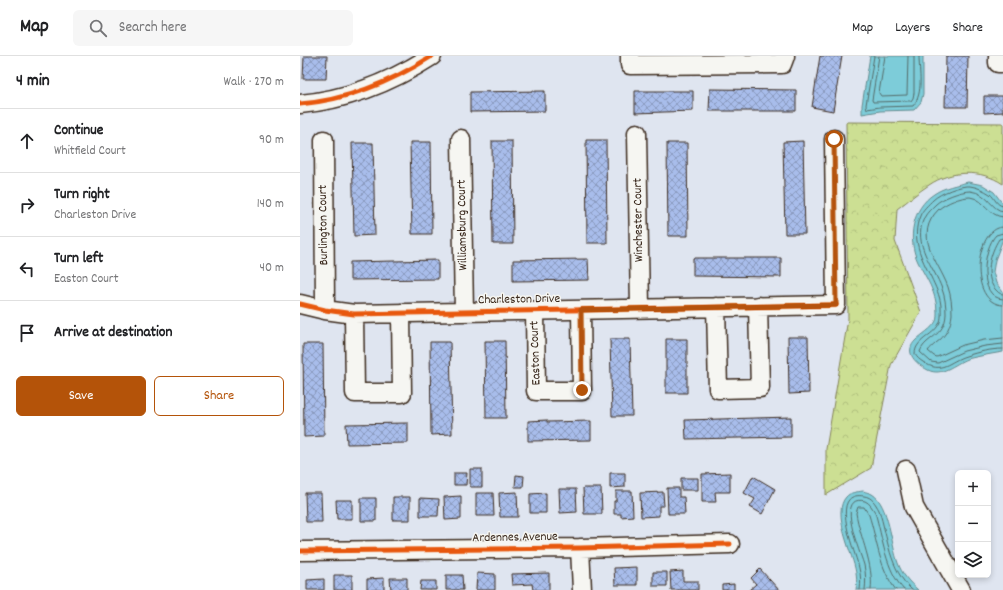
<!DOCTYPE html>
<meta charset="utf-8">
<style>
:root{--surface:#fff;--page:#f6f6f6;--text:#202124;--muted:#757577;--line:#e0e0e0;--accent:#b45309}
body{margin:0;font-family:Dekko,sans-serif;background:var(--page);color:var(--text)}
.controls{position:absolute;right:12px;bottom:12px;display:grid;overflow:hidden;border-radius:6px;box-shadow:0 2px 6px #0003}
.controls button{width:36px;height:36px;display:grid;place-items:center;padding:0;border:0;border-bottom:1px solid var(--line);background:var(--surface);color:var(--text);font:20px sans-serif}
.stop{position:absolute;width:12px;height:12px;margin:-9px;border:3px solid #b45309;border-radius:50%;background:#fff}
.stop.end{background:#b45309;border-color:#fff;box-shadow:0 1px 4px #0008}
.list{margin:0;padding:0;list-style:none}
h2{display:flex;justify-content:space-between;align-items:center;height:52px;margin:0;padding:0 16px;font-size:17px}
h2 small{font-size:13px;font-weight:400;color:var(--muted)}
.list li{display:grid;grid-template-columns:26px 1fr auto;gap:12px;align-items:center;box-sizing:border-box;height:64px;padding:0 16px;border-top:1px solid var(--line)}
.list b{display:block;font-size:15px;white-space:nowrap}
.list p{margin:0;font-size:13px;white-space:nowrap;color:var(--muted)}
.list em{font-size:13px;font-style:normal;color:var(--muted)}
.actions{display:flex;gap:8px;padding:12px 16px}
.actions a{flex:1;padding:9px 0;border:1px solid var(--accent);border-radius:6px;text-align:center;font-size:14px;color:var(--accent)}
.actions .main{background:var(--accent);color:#fff}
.icon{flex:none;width:22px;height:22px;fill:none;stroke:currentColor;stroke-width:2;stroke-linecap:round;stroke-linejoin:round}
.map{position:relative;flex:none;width:703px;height:534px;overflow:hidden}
header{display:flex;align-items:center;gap:24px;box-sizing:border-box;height:56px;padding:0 20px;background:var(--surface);border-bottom:1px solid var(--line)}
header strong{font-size:19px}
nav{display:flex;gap:22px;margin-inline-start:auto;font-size:14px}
.search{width:280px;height:36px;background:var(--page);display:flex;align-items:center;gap:10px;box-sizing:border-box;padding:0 14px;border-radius:6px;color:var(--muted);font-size:15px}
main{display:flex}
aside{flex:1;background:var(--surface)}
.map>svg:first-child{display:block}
.forest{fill:url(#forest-crowns);stroke:#848458}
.water{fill:#7dccd9;stroke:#638b8e}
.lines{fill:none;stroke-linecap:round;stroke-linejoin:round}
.shore{stroke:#556b69;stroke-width:1}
.building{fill:url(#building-cross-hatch);stroke:#3b2a1e}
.minor-casing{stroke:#3b2a1e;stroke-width:21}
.minor{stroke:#f6f6f2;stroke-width:18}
.cycleway-casing{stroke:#f6f6f2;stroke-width:8}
.cycleway{stroke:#e8590c;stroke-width:5}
.route{stroke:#b45309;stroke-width:5}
.labels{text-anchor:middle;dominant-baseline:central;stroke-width:3;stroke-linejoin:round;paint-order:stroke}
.street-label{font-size:13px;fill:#3b2a1e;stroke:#f6f6f2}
</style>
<header>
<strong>Map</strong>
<div class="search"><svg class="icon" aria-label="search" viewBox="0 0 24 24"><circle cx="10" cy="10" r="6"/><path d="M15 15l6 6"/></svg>Search here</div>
<nav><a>Map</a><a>Layers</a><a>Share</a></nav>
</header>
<main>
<aside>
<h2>4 min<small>Walk · 270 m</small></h2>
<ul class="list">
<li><svg class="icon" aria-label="ahead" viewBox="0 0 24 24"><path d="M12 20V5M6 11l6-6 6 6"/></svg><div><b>Continue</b><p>Whitfield Court</p></div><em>90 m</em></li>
<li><svg class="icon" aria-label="right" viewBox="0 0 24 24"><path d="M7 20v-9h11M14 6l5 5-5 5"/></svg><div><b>Turn right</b><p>Charleston Drive</p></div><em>140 m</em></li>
<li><svg class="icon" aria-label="left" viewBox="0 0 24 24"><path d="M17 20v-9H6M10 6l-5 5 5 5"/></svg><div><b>Turn left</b><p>Easton Court</p></div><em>40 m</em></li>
<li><svg class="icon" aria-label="arrive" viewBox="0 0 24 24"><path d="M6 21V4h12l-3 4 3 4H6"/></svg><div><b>Arrive at destination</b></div></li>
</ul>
<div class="actions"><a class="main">Save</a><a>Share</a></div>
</aside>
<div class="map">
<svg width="703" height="534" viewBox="0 0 703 534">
<defs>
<pattern id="forest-crowns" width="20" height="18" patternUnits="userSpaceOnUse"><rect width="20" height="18" fill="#ccdf93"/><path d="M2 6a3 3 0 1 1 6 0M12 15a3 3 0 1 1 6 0" fill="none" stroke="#b0c07e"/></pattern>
<pattern id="building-cross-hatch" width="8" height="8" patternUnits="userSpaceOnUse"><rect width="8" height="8" fill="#a8bdeb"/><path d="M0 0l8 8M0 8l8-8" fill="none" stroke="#8a9abe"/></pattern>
</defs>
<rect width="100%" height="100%" fill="#dfe5f0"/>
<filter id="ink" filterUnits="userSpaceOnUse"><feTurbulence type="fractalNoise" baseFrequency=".025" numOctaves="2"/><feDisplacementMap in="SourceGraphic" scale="8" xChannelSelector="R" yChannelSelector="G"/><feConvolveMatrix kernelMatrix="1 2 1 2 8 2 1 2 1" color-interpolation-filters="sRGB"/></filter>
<g filter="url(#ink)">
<path class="forest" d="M546 66 703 67V128C681 113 651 114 629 129 618 136 608 145 597 153L595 185 621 256 591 309 571 412 526 439V393L548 263Z"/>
<path class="water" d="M570 0H623V38L621 46 614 54 580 55 562 58V49Z
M668 126 683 129 694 136 703 148V183L695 204 693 216 696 227 703 236V296C691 298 679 300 667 303 654 308 642 321 628 314 616 308 603 296 616 284 622 278 632 273 636 265 637 263 637 259 637 256 637 237 626 222 618 206 607 183 612 152 634 138 644 131 657 129 668 126Z
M563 435C566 436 570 437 572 438 589 448 591 489 598 507 602 518 609 526 618 534H556C557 527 557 520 555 512 551 495 532 456 546 441 550 436 557 436 563 435Z"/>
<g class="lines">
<path class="shore" d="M574 0 566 49 567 53 580 51 613 50C624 37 619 16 619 0
M579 0 572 44 573 46 611 45 613 42 614 37V0
M585 0 579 37 581 40 607 39 608 0
M703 150C696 149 695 142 690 138 684 134 677 131 670 130 661 129 640 137 633 144 629 148 622 154 620 160 611 182 621 202 631 221 635 230 640 239 641 250 641 255 642 263 639 268 633 280 615 284 615 298 617 302 620 304 623 306 642 319 649 305 666 300 678 296 691 293 703 293
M703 155C691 154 689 137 670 135 661 135 642 142 636 148 632 152 627 156 624 162 612 189 634 210 642 233 645 241 646 249 646 258 645 281 625 281 620 296L631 306 638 307 664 295 685 290 703 288
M703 161C688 160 685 143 670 141 660 141 646 147 639 153 612 180 638 204 648 231 651 240 652 249 652 258 651 270 646 280 636 287 633 290 630 292 628 295L634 300 637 301 663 289 684 284 703 282
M703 171C674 172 668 248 703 249
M703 177 696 179C683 192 677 242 703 243
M703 182 699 183C690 197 684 220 695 233 698 236 699 238 703 238
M560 534C561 526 561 520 559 512 556 497 527 434 564 440 572 441 575 447 579 454 588 482 589 513 612 534
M565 534C566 526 566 518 564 509 561 498 534 437 565 445 570 447 572 452 575 456 583 483 585 513 604 534
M571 534C574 508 560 482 556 457L558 451H564L569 459C577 484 579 512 596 534"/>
</g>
<path class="building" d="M4 0H27L26 23H3Z
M520 0H542L533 55 512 51Z
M646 0H668L667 51H645Z
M410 33 496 34V55H409Z
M245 35V55L170 56V36Z
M335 35H393V55L335 57Z
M684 40H703V56L684 57Z
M286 84H306L307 187H287Z
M192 85H212L213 188H193Z
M503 85 505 178H485L483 86Z
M110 86H131L132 178H112Z
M52 87H73L75 179 54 180Z
M367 87H387L388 180H368Z
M393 202H481V221L393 220Z
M288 203 289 224 213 225V204Z
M138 204V223L50 224V206Z
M488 281H508L509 337 489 338Z
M310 283H330L332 360H312Z
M366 283H387V337H366Z
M185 285H205L206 362H186Z
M130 286H150L152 378 131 379Z
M3 288H23L24 380 4 381Z
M491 361V381L386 383 385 364Z
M247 364V366L291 365V384L228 385V365Z
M108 367V387L47 388 46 368Z
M170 413H182V431H170Z
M154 417H167L166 429H154Z
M310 417H325V431L310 432Z
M430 417V436H415L416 446H402V418Z
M216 419 224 420 223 431H215Z
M453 420 475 433 462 458 450 451 455 443 444 437Z
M381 422H398V434H381Z
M283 432H301L302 458H284Z
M367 432H379V441H384L385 458H368Z
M259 433H276L277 456 260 457Z
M316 435H332L333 460 321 461V458H314V445H316Z
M217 436 218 461H200L199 437Z
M363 436 364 450H359V460L341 461 340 437Z
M5 437H21L22 466H6Z
M176 437H193L194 460H176Z
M246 437V457H230V438Z
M161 440V463L145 464 144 441Z
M93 441H110V464H93Z
M61 442H76V465H61Z
M120 442 139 443 138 460H120Z
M36 444H52V463H37Z
M337 511V529H315L314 512Z
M460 513 479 534H449L456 528 451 522Z
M383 515V525H398V534H371L370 516Z
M353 516H367V530H353Z
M177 517 195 518V534H176Z
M249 517V534H233L232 528 212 529 211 518Z
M34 519H52V534H34Z
M146 519H162L163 534H146Z
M84 522V534H67V523Z
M90 522H107V534H91Z
M24 523V534H7V524Z
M121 525H136V534H120Z
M434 528V534H422V529Z"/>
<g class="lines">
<g class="minor-casing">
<path id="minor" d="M330 0V9L482 8 485 0
M698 0V7H703
M0 48C47 44 93 25 132 0
M337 77 340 252
M161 83 164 256
M24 84 25 254
M0 248 25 254 54 258 536 249 534 83
M416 251 418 333 460 332 458 250
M235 255 236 335H282L281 254
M54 258 55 337H102L101 257
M606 414 614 451 661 534
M280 492 282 534
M0 495 280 492 430 488"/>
</g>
<use href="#minor" class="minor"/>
<g class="cycleway-casing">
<path id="cycleway" d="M0 48C47 44 93 25 132 0
M0 248 25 254 54 258 536 249
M0 495 280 492 430 488"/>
</g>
<use href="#cycleway" class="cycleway"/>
</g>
</g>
<g class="lines" filter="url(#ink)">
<path class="route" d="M282 334 281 254 536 249 534 83"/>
</g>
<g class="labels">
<g class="street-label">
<text transform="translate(339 164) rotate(-91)">Winchester Court</text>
<text transform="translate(24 169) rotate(-91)">Burlington Court</text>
<text transform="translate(163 169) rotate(-91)">Williamsburg Court</text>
<text transform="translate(219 244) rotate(-1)">Charleston Drive</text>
<text transform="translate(236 297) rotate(-92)">Easton Court</text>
<text transform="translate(215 482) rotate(-1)">Ardennes Avenue</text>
</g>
</g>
</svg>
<div class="controls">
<button>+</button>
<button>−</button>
<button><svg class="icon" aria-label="layers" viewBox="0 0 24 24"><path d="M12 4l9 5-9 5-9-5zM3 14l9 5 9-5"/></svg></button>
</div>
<div class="stop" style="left:534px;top:83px"></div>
<div class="stop end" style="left:282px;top:334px"></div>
</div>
</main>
